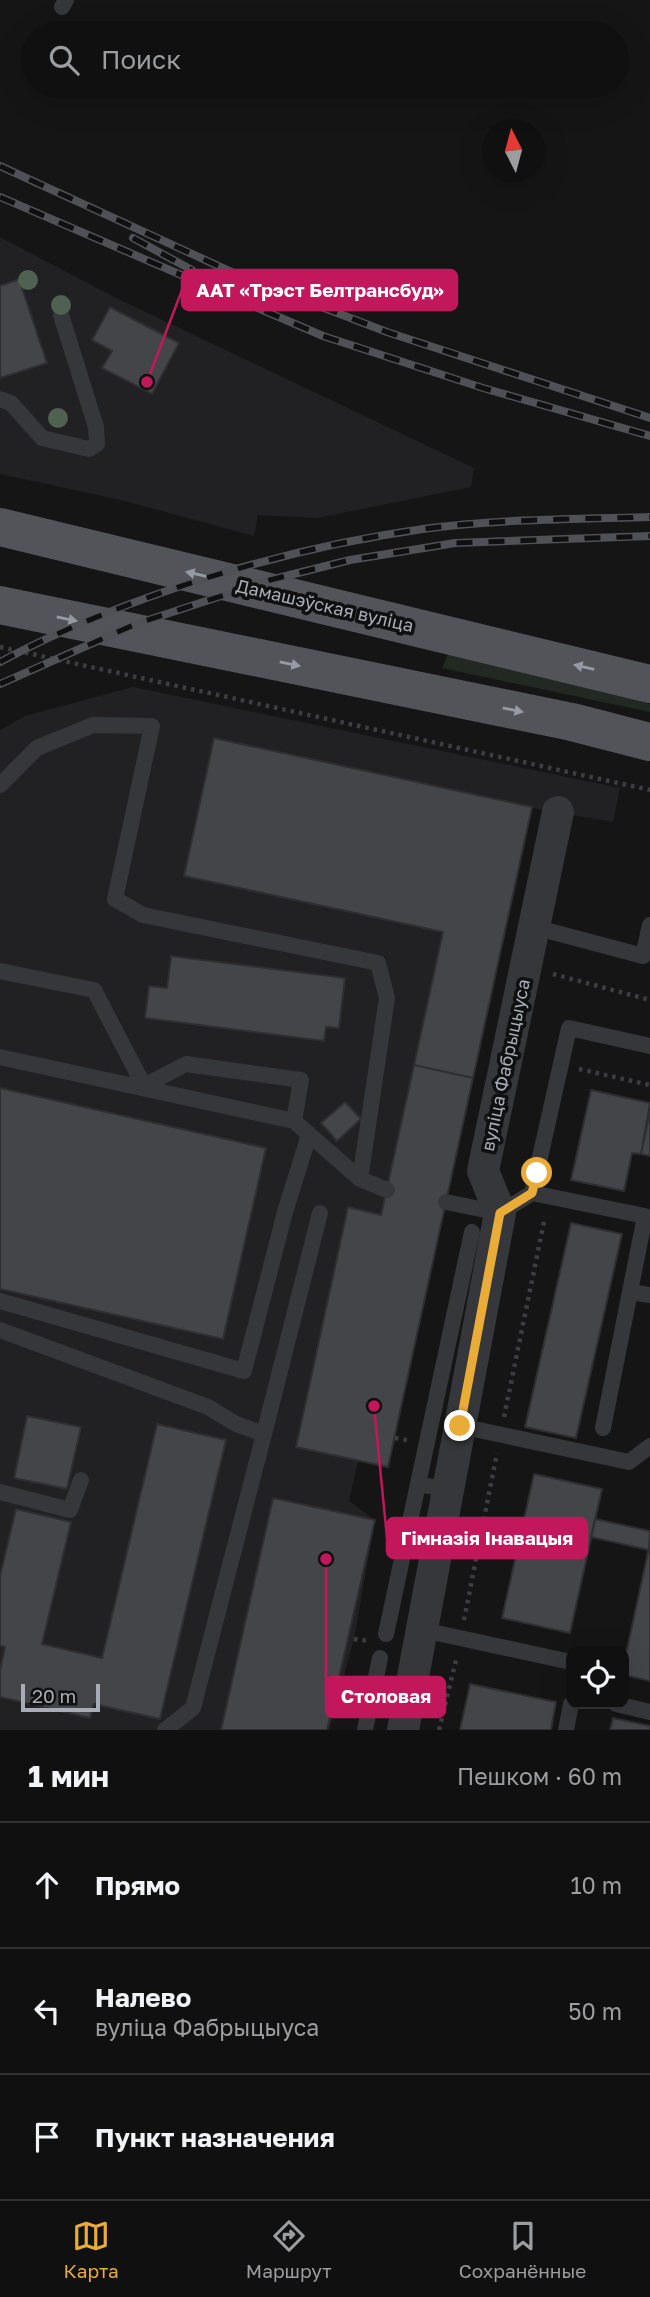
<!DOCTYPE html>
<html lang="ru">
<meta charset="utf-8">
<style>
:root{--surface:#101010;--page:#191919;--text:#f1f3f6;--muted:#9c9d9f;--line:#303030;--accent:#eaac39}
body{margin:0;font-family:"Golos Text",sans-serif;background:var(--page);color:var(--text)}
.controls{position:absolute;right:21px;bottom:21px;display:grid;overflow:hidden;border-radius:14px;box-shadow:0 7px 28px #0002}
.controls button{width:63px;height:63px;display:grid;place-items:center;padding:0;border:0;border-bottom:2px solid var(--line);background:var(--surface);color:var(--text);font:35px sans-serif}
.compass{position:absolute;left:482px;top:119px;width:63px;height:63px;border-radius:50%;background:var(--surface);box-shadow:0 7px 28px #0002;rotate:354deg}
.scale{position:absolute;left:21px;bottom:18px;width:79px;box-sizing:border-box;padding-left:7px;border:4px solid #a7acb6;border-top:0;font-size:19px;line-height:24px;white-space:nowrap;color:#a7acb6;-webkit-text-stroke:5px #101011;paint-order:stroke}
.stop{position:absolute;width:21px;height:21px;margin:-16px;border:5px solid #eaac39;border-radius:50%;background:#fff}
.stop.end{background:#eaac39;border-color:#fff;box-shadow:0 2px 7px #0008}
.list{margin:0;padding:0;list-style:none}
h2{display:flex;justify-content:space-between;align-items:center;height:91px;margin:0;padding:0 28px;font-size:30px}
h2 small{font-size:23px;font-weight:400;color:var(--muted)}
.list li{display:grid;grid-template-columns:46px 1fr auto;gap:21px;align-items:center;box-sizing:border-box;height:126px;padding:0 28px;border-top:2px solid var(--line)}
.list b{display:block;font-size:26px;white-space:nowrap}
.list p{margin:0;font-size:23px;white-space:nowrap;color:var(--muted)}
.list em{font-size:23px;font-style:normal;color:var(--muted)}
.icon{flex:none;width:38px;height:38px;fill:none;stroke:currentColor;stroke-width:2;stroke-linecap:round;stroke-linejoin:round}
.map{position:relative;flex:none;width:650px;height:1730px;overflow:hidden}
.search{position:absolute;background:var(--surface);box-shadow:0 7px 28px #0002;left:21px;right:21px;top:21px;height:77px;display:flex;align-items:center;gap:18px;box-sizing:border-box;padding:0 24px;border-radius:38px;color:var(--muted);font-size:26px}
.sheet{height:469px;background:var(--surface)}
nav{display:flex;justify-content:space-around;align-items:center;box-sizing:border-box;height:98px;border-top:2px solid var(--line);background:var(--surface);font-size:19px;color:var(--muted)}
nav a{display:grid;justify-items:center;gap:4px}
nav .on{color:var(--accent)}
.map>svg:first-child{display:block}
.built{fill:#212123}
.green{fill:#212922}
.building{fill:#444549;stroke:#2f2f32;stroke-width:2}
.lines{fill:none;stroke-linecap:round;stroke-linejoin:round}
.path{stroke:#3c3e42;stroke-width:4.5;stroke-dasharray:3.5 5;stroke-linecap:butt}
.service{stroke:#36373b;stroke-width:16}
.minor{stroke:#36373b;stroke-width:32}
.primary{stroke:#52545a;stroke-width:38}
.rail-casing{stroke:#4f5156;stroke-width:8}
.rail{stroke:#101011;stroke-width:5;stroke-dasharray:16;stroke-linecap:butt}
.tree{fill:#4f6150}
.oneway{fill:#969aa4}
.route{stroke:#eaac39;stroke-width:9}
.labels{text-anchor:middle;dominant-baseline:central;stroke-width:7;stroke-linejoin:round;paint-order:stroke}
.street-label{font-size:18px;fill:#a7acb6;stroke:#101011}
.leader{fill:none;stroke:#c2185b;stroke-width:2.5}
.callout-dot{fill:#c2185b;stroke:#101011;stroke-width:2.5}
.callout{fill:#c2185b;stroke:#c2185b;stroke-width:2.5}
.callout-label{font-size:19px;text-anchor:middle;font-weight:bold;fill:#fff}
</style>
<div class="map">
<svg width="650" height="1730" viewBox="0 0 650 1730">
<rect width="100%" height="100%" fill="#151516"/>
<path class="built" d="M0 237 114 297 474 468 471 487 317 518 258 515 254 536 121 500 0 474Z
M133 687 620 788 613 822 532 808 388 1467 358 1461 349 1501 375 1520 354 1639 329 1730H0V730L25 716Z"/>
<path class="green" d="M448 654 627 697 650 704V712L442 668Z"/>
<path class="building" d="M19 279 47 363 0 378V286Z
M110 307 179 343 152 394 102 368 112 351 92 340Z
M214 738 532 807 473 1078 414 1065 443 932 184 876Z
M171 956 345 978 339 1028 326 1027 324 1041 145 1018 149 986 167 988Z
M414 1065 473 1078 388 1467 296 1447 348 1207 381 1215Z
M0 1088 266 1148 223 1339 0 1289Z
M591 1090 650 1103 641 1154 632 1153 624 1191 571 1180Z
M345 1102 361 1119 337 1141 321 1123Z
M650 1111V1156L641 1154Z
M571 1223 622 1234 576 1438 525 1427Z
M27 1416 81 1427 67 1489 14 1478Z
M157 1424 226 1440 160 1719 94 1704 90 1718 0 1697V1670L5 1647 0 1646V1576L16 1509 71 1522 42 1644 102 1658Z
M534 1474 602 1489 570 1633 502 1618Z
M273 1498 375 1520 327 1730H221Z
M595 1519 650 1531 649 1550 591 1537Z
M650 1543V1681L624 1675V1663Z
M470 1684 556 1702 551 1730H460Z
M613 1718 650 1726V1730H610Z"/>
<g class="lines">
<path class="path" d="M0 647 650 790
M553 974 650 1000
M579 1069 650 1085
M504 1417 545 1217
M395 1438 407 1440
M464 1620 497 1453
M354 1639 369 1641
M439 1730 457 1656"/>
<path class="service" d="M62 7 66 0
M0 399 11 403 42 438 89 449 97 444 96 427 61 315
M0 785 37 748 93 725 152 726 115 899 143 915 378 963 387 998 360 1179
M534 927 643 956 650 925
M0 971 94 990 144 1086 186 1064 301 1080 294 1121
M0 1057 294 1121 360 1179 387 1190
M532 1193 569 1028 650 1046
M446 1202 500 1213 532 1193 645 1216 603 1428
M630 1292 650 1295
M0 1301 244 1371 285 1212 309 1135
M0 1330 208 1407 236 1424 264 1434 193 1708 165 1730
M460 1426 629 1462 650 1446
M264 1434 320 1213
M418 1484 472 1232
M0 1492 70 1510 81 1480
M423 1630 571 1662
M386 1634 418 1484 449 1490
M616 1704 650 1712
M365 1730 380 1658
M566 1730 571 1704"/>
<path class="minor" d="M403 1730 500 1213 483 1171 558 812"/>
<path class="primary" d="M0 527 650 684
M0 605 572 722 650 742"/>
<g class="rail-casing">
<path id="rail" d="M0 166 238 275 387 332 650 418
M0 197 323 336 483 388 650 436
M133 238 192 270
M0 662C122 597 285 548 423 529 497 519 575 519 650 517
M0 684 136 624 270 580 350 560 455 543 650 536"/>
</g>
<use href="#rail" class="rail"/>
</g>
<g class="tree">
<circle cx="28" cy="280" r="10"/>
<circle cx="61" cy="305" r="10"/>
<circle cx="58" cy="418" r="10"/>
</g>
<defs><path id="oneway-solid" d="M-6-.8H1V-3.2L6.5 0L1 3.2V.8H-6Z" transform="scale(1.75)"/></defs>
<g class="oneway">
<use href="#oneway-solid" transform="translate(196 574) rotate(-167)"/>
<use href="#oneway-solid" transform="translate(67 619) rotate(12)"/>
<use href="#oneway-solid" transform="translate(290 664) rotate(12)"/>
<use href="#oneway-solid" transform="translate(584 667) rotate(-167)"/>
<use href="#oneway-solid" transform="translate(513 710) rotate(12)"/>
</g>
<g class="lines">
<path class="route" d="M460 1426 500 1213 532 1193 537 1173"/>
</g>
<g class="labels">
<g class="street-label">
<text transform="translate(325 605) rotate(13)">Дамашэўская вуліца</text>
<text transform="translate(505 1065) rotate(-78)">вуліца Фабрыцыуса</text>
</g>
</g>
<path class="leader" d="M147 382L182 290M374 1406L387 1538M326 1559L326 1697"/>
<g class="callout-dot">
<circle cx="147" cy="382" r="7"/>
<circle cx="374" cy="1406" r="7"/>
<circle cx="326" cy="1559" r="7"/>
</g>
<g class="callout">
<rect x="182" y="270" width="275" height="40" rx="7"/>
<rect x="387" y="1518" width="200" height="40" rx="7"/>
<rect x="326" y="1677" width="119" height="40" rx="7"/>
</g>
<g class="callout-label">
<text x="320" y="297">ААТ «Трэст Белтрансбуд»</text>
<text x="487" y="1545">Гімназія Інавацыя</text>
<text x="386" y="1703">Столовая</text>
</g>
</svg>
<div class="controls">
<button><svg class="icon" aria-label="locate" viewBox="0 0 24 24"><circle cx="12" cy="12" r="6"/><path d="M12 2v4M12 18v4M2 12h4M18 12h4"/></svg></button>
</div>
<svg class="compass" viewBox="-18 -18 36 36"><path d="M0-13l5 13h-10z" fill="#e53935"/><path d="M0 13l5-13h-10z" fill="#9c9d9f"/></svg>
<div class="scale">20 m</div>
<div class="stop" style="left:537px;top:1173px"></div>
<div class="stop end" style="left:460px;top:1426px"></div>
<div class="search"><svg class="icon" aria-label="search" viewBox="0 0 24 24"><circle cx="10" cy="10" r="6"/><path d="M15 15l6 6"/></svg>Поиск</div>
</div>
<section class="sheet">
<h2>1 мин<small>Пешком · 60 m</small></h2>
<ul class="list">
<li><svg class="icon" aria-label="ahead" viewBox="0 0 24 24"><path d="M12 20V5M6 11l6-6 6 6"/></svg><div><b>Прямо</b></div><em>10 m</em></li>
<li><svg class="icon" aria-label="left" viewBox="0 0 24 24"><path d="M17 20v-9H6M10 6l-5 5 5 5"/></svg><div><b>Налево</b><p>вуліца Фабрыцыуса</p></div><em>50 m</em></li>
<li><svg class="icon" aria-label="arrive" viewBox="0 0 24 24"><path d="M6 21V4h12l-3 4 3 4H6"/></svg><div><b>Пункт назначения</b></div></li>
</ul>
</section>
<nav>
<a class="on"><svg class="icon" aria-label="map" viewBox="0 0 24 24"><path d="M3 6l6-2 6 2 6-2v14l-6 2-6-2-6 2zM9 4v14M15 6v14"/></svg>Карта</a>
<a><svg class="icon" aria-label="directions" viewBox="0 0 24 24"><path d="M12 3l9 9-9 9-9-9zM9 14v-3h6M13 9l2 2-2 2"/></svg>Маршрут</a>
<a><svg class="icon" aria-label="saved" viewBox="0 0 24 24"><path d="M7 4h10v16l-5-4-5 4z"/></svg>Сохранённые</a>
</nav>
